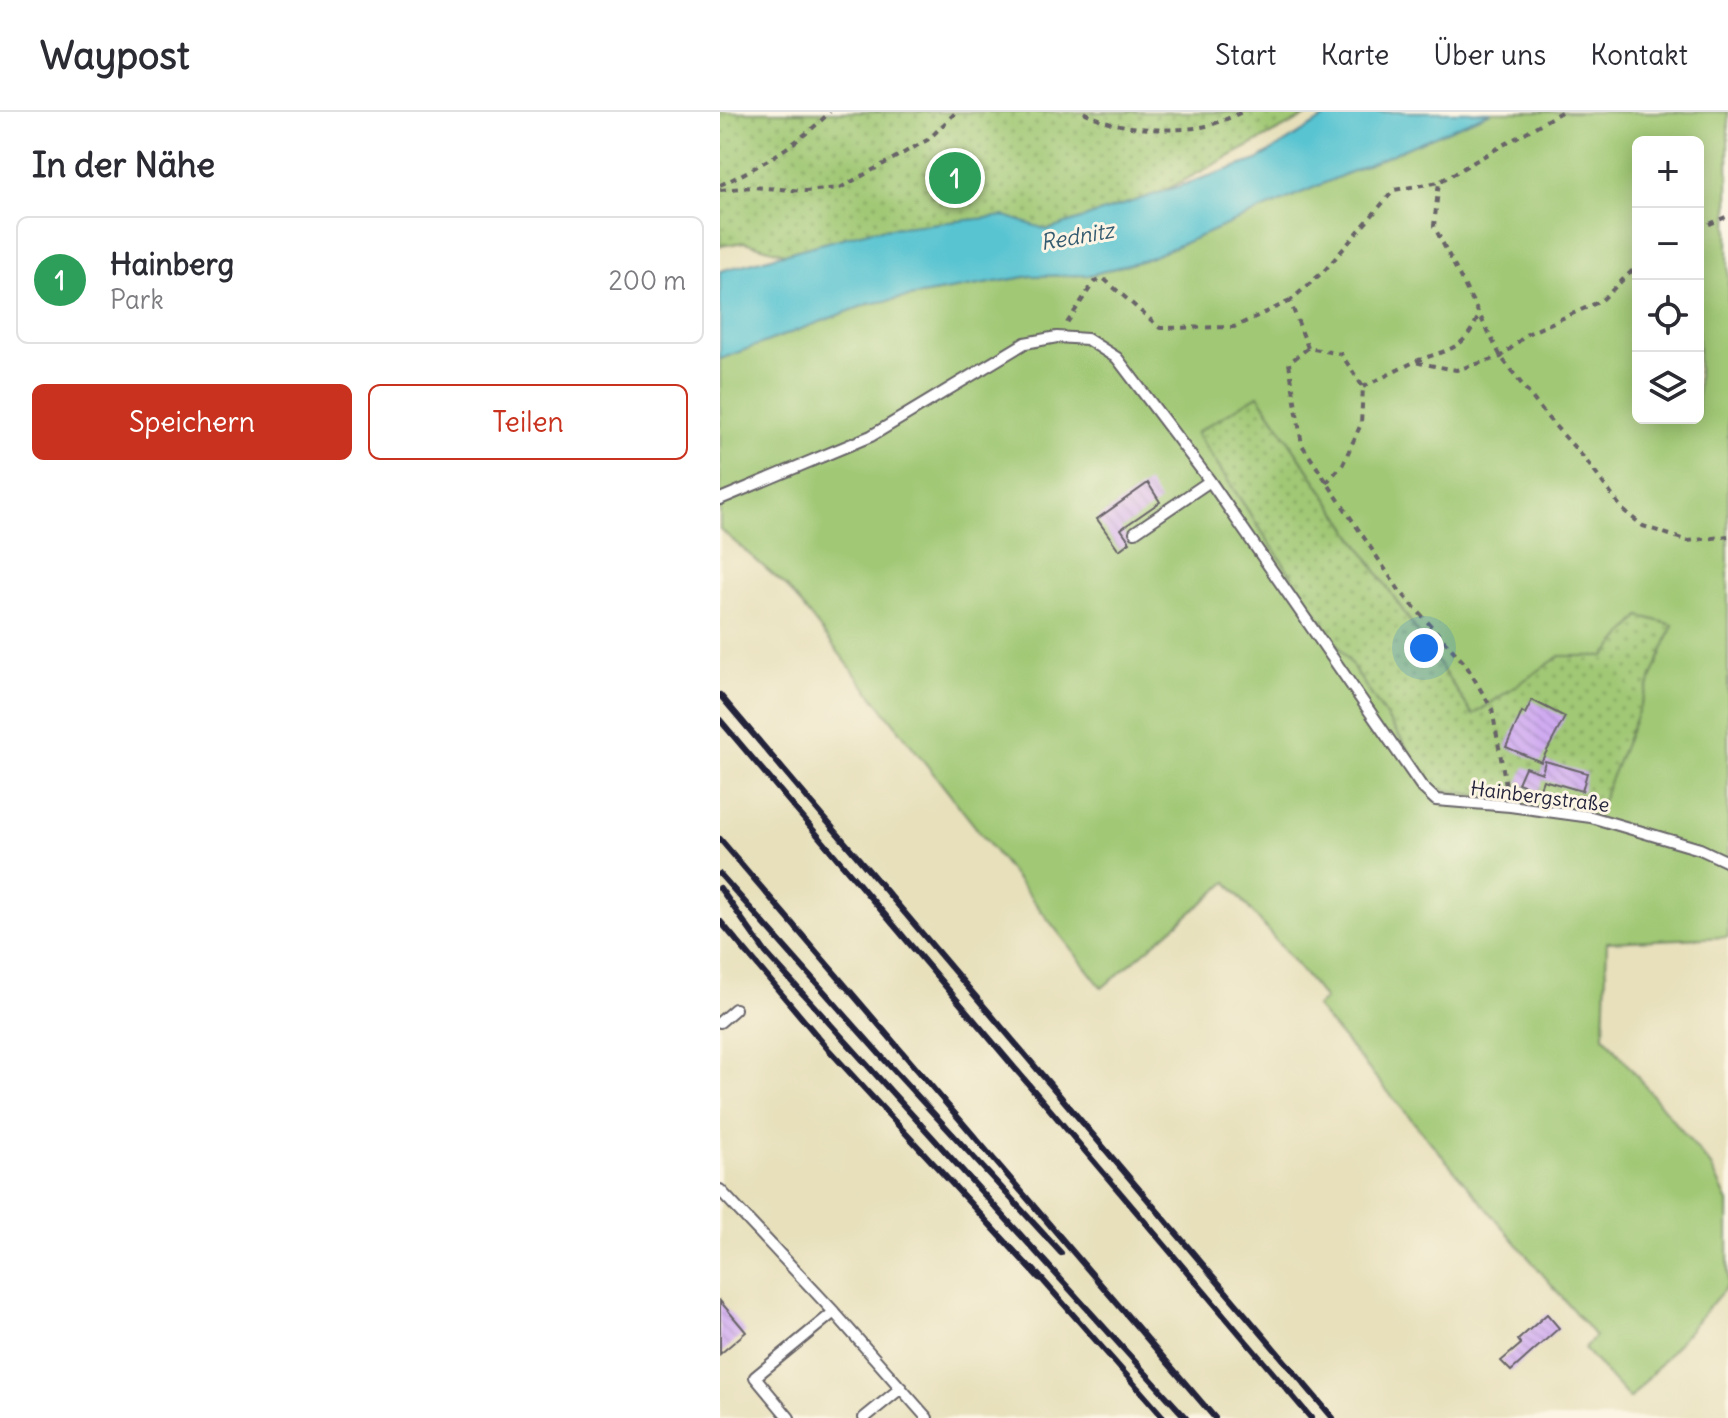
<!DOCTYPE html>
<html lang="de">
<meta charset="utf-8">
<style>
:root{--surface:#fff;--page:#f2f2f3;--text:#2b2b33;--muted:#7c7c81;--line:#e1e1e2;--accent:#c8321e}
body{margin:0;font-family:Delius,sans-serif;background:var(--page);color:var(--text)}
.controls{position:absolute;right:24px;top:24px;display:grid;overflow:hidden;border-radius:12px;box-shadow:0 4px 20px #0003}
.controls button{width:72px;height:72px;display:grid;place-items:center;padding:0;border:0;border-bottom:2px solid var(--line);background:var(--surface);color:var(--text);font:40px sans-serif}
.you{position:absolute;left:704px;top:536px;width:28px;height:28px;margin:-20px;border:6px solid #fff;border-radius:50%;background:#1a73e8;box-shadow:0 0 0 12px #1a73e833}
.badge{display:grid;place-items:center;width:52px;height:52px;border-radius:50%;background:var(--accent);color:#fff;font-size:26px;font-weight:700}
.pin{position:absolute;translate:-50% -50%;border:4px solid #fff;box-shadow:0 2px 8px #0006}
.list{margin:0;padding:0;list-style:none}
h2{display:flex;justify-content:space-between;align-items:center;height:104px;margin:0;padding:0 32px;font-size:34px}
h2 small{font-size:26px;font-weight:400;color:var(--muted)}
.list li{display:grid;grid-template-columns:52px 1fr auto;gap:24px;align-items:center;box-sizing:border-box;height:128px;margin:0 16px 16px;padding:0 16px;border:2px solid var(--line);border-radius:12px}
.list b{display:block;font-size:30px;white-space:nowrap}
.list p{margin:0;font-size:26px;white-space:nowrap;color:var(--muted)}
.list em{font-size:26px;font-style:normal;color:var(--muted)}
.actions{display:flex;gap:16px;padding:24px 32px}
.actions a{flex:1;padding:18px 0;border:2px solid var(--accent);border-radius:12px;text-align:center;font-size:28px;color:var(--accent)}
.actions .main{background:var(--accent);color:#fff}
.icon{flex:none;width:44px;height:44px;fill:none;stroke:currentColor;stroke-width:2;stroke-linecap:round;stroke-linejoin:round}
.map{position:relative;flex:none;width:1008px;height:1306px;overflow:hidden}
header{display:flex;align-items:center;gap:48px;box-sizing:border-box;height:112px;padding:0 40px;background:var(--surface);border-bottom:2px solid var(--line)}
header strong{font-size:38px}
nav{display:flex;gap:44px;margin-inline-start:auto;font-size:28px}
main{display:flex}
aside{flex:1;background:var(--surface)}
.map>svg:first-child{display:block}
.grass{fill:#a0c874;stroke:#617558;stroke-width:2;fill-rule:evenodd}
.park{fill:url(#park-dots);stroke:#617558;stroke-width:2}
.water{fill:#58c4d1;stroke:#3d7386;stroke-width:2}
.building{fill:url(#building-back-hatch)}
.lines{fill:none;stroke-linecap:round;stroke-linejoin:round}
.lane-casing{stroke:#676468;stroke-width:14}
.path{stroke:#676468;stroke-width:4;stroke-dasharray:6 6;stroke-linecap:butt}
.lane{stroke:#fff;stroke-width:10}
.rail{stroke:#22223b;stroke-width:6}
.labels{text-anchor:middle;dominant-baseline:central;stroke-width:6;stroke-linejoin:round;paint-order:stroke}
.street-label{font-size:20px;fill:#22223b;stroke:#fcf5e5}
.water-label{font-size:22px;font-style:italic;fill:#355b70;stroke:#fcf5e5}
</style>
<header>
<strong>Waypost</strong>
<nav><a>Start</a><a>Karte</a><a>Über uns</a><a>Kontakt</a></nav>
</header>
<main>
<aside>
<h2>In der Nähe<small></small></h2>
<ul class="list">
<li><span class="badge" style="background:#2e9e5b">1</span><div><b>Hainberg</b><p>Park</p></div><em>200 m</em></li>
</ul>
<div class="actions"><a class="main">Speichern</a><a>Teilen</a></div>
</aside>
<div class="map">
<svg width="1008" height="1306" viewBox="0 0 1008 1306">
<defs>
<pattern id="park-dots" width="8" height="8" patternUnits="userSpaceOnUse" patternTransform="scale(2)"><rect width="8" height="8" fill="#a0c874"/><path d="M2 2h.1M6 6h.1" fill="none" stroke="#82a260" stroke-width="1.8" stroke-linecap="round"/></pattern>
<pattern id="building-back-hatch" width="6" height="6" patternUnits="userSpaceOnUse" patternTransform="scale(2)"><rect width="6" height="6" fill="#d0abf1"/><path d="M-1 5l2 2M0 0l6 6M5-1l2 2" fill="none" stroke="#b293d0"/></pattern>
</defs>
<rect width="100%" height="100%" fill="#fcf5e5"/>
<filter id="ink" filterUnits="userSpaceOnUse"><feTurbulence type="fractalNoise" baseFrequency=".0125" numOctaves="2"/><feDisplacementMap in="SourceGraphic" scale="16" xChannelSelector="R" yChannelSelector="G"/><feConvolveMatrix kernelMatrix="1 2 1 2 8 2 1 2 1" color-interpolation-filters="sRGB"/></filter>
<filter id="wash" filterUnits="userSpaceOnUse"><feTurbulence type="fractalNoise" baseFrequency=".006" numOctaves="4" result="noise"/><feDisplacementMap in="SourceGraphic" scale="32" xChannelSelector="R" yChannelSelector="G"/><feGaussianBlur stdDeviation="1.8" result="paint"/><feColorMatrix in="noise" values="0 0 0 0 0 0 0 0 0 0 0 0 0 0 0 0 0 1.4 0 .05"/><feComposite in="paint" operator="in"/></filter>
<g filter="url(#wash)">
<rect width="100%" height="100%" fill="#e7e0bb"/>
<path class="grass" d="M771 0H1008V825L887 830 884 924 991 1054 1008 1090V1173L910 1287 864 1237 875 1224 596 895 605 887 507 770 382 876 67 475 0 417V247L148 192 311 164 370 163 424 148ZM918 30H978V306H918ZM538 283 753 603 840 545 885 544 920 505 770 685 714 676 476 321Z"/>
<path class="park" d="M0 0H594L436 83 354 111 282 129 111 154 24 130 0 134Z
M538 283 753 603 840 544H885L920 504 953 513 881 691 770 685 714 676 476 321Z"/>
<path class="water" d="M614 0H771L424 148 370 163 311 164 148 192 0 247V159L152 118 285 104 328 118 537 48Z"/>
<g id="blocks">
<path class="building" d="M428 371 440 390 401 417 410 430 399 438 377 407Z
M812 588 845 605 821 650 786 635 802 600 805 602Z
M825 649 867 661 862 679 823 668 819 679 798 671 805 655 822 661Z
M0 1189 26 1220 0 1242Z
M827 1202 839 1216 791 1259 781 1249 801 1232 798 1228Z"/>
</g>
</g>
<g filter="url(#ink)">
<use href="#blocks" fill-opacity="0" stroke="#676468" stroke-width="2"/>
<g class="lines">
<g class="lane-casing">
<path id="lane" d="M0 387 151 324 305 231 337 225 367 227 397 246 490 369 702 675 716 688 790 694 871 705 980 737 1008 750
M415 420 490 369
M0 910 15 897
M0 1078 114 1200 207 1306
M69 1306 35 1265 114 1200
M144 1306 181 1276"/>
</g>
<path class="path" d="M364 0C394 17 441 20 475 16 492 14 507 7 522 0
M841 0 719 70 714 114 781 245 827 305 865 347 903 398 923 414 968 429 1008 424
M0 73C40 55 79 31 110 0
M0 78 33 75 85 79 120 76 209 27 236 0
M978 117 1008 104
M347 211 374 170 384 167 440 216 514 215 570 189
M588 236 570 189 605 158 674 78 719 70
M696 249C731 236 743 239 759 203
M643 275 694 250 736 258 781 245 807 222 881 189 918 153
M606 371 623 352 641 312 643 275 621 242 588 236 569 251 582 333 679 478 746 553 772 597 787 679"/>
<use href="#lane" class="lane"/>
<path class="rail" d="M0 583 613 1306
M0 608 591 1306
M0 727 495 1306
M0 762 170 954 341 1141
M0 776 46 841 466 1306
M0 809 108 937 319 1166
M313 1157 444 1306"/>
</g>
</g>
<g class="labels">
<g class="street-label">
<text transform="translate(820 684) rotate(7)">Hainbergstraße</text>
</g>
<g class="water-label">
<text transform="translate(357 124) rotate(-10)">Rednitz</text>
</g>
</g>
</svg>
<div class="controls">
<button>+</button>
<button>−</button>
<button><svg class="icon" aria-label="locate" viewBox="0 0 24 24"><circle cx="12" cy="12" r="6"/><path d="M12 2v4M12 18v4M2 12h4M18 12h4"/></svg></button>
<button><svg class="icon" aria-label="layers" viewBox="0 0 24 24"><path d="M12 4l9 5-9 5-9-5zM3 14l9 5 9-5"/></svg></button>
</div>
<div class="you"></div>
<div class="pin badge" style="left:235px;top:66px;background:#2e9e5b">1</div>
</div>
</main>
